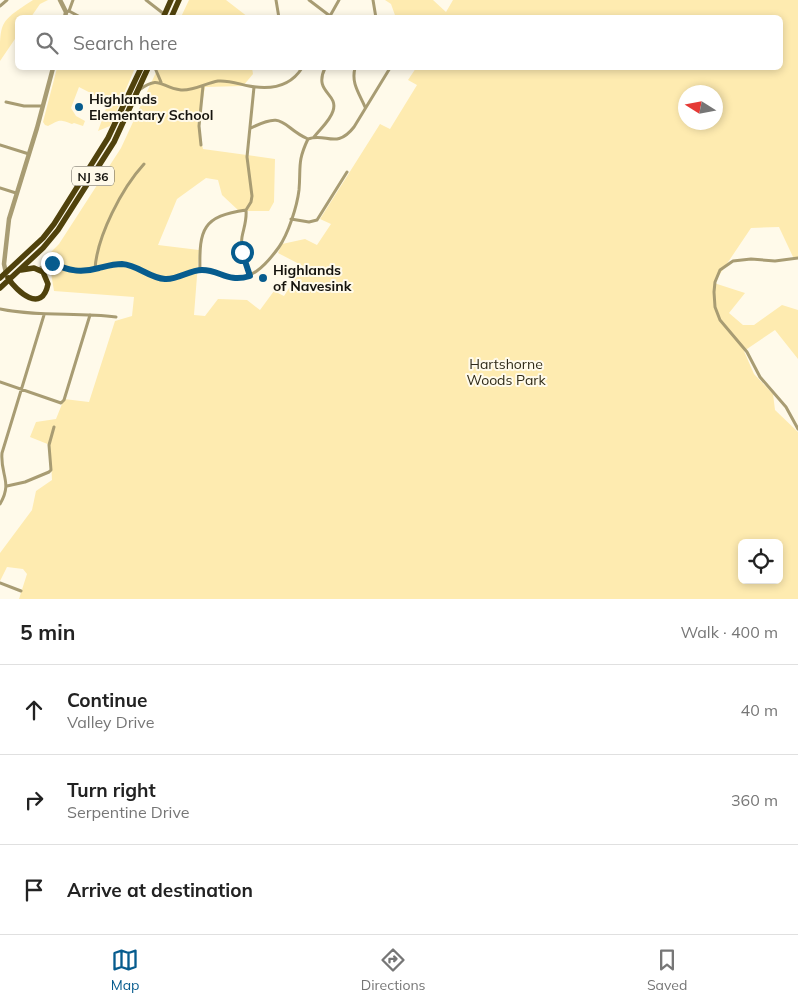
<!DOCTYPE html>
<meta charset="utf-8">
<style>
:root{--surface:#fff;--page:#f2f2f2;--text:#222;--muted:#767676;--line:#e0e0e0;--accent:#075c8e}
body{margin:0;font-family:Mulish,sans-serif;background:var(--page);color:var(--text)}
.controls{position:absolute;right:15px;bottom:15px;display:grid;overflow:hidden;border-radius:8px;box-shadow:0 2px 8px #0003}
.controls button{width:45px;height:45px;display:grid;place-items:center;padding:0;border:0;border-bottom:1px solid var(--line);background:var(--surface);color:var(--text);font:25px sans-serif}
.compass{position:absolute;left:678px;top:85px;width:45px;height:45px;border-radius:50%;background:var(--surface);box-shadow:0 2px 8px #0003;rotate:281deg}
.stop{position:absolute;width:15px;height:15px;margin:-11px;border:4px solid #075c8e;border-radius:50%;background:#fff}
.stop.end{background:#075c8e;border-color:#fff;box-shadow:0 1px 5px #0008}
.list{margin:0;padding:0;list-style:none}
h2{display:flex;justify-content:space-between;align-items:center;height:65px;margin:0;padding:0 20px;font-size:21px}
h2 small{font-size:16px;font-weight:400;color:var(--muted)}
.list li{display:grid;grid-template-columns:32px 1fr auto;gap:15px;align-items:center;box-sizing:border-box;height:90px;padding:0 20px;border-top:1px solid var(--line)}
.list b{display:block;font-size:19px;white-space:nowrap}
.list p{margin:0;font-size:16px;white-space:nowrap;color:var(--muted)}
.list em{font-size:16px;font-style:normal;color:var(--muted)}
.icon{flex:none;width:28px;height:28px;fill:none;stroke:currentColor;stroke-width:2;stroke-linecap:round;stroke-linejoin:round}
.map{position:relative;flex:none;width:798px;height:599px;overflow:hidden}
.search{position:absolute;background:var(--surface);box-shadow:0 2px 8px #0003;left:15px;right:15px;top:15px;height:55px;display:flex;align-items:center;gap:12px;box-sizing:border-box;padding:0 18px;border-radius:8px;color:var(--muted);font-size:19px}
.sheet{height:335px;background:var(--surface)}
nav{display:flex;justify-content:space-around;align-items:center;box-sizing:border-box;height:70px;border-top:1px solid var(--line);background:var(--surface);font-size:14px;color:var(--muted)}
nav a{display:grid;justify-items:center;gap:2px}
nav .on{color:var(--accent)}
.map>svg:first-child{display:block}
.green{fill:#feebb0;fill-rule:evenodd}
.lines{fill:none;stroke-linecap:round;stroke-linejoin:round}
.minor{stroke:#a89c73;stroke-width:3}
.tertiary{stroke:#a89c73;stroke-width:4.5}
.trunk{stroke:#50420c;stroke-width:5.5}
.route{stroke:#075c8e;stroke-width:6}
.poi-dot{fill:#075c8e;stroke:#fffaea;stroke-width:2}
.labels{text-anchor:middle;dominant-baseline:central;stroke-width:4;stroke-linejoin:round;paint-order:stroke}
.shield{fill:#fffaea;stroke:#5c5950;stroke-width:1}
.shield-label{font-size:12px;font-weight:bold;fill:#16140e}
.poi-label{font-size:14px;font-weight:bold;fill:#16140e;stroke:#fffaea;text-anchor:start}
.park-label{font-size:14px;fill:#302b18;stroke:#fffaea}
</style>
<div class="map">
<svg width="798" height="599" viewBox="0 0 798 599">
<rect width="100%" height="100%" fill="#fffaea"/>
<path class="green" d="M33 0H48L40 4 31 17 18 18 17 36 0 61C0 20 0 22 33 0Z
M189 0H226L248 17H181Z
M385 0H433L446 12 453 0H798V259H794L779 227 751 228 714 283 745 293 729 313 743 325H754L782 305 798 310V359L775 330 744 351 754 374 773 394 775 410 798 432V599H19L27 574 23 569 7 567 0 581V553L32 510 36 491 52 480 50 445 30 437 36 422 56 419 64 399 89 402 115 321 132 316 134 297 54 291 48 255 59 244 121 148 158 68H252L253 74 243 86 205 87 198 128 203 149 275 159 274 202 269 211H239L222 195 218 180 206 178 177 199 158 245 199 250 194 315 205 316 218 299 247 300 260 310 274 291 284 296 303 266 278 253 282 244 305 239 317 245 331 224 320 219 380 124 390 129 417 85 408 80 416 68H780V18H396L391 4ZM686 92H716V122H686ZM742 543H779V580H742Z
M57 68H135L110 126 98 131 109 100 105 98 104 100 79 87 71 108 76 116 85 121 83 126 74 123 72 124C59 119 60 120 48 126L45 125 43 122Z"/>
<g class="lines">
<path class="minor" d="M146 0 164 14
M276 0 279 18
M309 0 330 16
M373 0 376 18
M0 6 7 0
M69 11 82 18
M66 12 69 11 73 0
M330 16 339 0
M155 68 161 82
M355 68C351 83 359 93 365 107
M139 90C161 74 160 88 181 90 194 91 206 83 218 81 228 80 239 84 249 86 270 90 290 87 302 68
M6 102 24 106H43
M251 128C286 110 281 127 308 139 326 132 336 150 354 127L390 68
M314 137C320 129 330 121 333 111 339 93 313 93 325 68
M0 145 29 154
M201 145 199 126 203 86
M0 188 16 193
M246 210C247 220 244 227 242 237 240 251 244 263 250 275
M291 219 309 222 317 220 347 172
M798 258 775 261 751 259 733 261 720 270 715 282 714 292 715 307 720 320 747 352 760 377 786 407 798 429
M39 269C52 257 62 271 77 272 92 272 107 263 122 264 138 265 149 277 165 279 178 281 188 271 201 270 211 270 218 275 227 277 250 283 266 265 279 247 288 234 297 207 299 190 301 167 297 162 308 139
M95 269C97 236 122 188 144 164
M200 270C199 229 203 216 246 210L251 202 252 196 247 157 254 87
M0 309C39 317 77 312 116 317
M0 382 61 403 64 400 90 315
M7 486 25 482 49 472 51 470 49 445 54 427
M0 504C13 482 0 475 2 453L44 315
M0 583 21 591"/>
<path class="tertiary" d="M60 0 66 12 65 18
M6 273 4 264 9 219 37 128 53 68"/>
<path class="trunk" d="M163 18 171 0
M171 18 179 0
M0 278 43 238 54 224 108 138 141 68
M8 278C17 292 42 314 48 284L43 272 34 268 21 270
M0 288 43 248 58 230 114 142 148 68"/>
</g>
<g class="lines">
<path class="route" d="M52 263C69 271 81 273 99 268 107 266 114 264 122 264 138 265 149 278 165 279 178 280 189 270 202 270 221 270 227 283 250 276L242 252"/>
</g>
<g class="poi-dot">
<circle cx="79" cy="107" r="5"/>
<circle cx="263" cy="278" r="5"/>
</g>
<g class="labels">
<rect class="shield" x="72" y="166.5" width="42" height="19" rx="4"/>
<g class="shield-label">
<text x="93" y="176">NJ 36</text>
</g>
<g class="poi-label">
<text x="89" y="99">Highlands<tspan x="89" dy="16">Elementary School</tspan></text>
<text x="273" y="270">Highlands<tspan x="273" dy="16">of Navesink</tspan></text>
</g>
<g class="park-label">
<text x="506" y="364">Hartshorne<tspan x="506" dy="16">Woods Park</tspan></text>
</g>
</g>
</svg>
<div class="controls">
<button><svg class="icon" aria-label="locate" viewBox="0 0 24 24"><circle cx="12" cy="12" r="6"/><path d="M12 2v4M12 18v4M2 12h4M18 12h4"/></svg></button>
</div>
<svg class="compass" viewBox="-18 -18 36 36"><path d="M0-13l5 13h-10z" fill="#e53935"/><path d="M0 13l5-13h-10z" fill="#767676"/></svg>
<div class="stop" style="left:242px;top:252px"></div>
<div class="stop end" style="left:52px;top:263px"></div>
<div class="search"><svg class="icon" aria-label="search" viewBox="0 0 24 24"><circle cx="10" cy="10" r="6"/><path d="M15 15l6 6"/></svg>Search here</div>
</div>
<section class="sheet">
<h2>5 min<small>Walk · 400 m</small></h2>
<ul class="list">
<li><svg class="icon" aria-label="ahead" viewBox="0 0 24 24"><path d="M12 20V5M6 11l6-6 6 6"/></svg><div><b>Continue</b><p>Valley Drive</p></div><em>40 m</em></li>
<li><svg class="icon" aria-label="right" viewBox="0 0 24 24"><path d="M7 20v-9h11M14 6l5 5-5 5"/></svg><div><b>Turn right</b><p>Serpentine Drive</p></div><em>360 m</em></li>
<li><svg class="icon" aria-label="arrive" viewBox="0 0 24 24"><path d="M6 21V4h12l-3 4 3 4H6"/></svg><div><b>Arrive at destination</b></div></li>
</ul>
</section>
<nav>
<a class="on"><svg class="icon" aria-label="map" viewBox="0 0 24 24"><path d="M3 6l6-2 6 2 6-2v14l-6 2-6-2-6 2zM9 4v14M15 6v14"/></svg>Map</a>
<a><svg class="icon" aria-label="directions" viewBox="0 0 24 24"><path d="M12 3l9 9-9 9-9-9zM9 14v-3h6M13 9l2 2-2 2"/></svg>Directions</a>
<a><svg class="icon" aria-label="saved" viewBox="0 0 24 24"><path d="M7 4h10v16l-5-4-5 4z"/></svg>Saved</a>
</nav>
